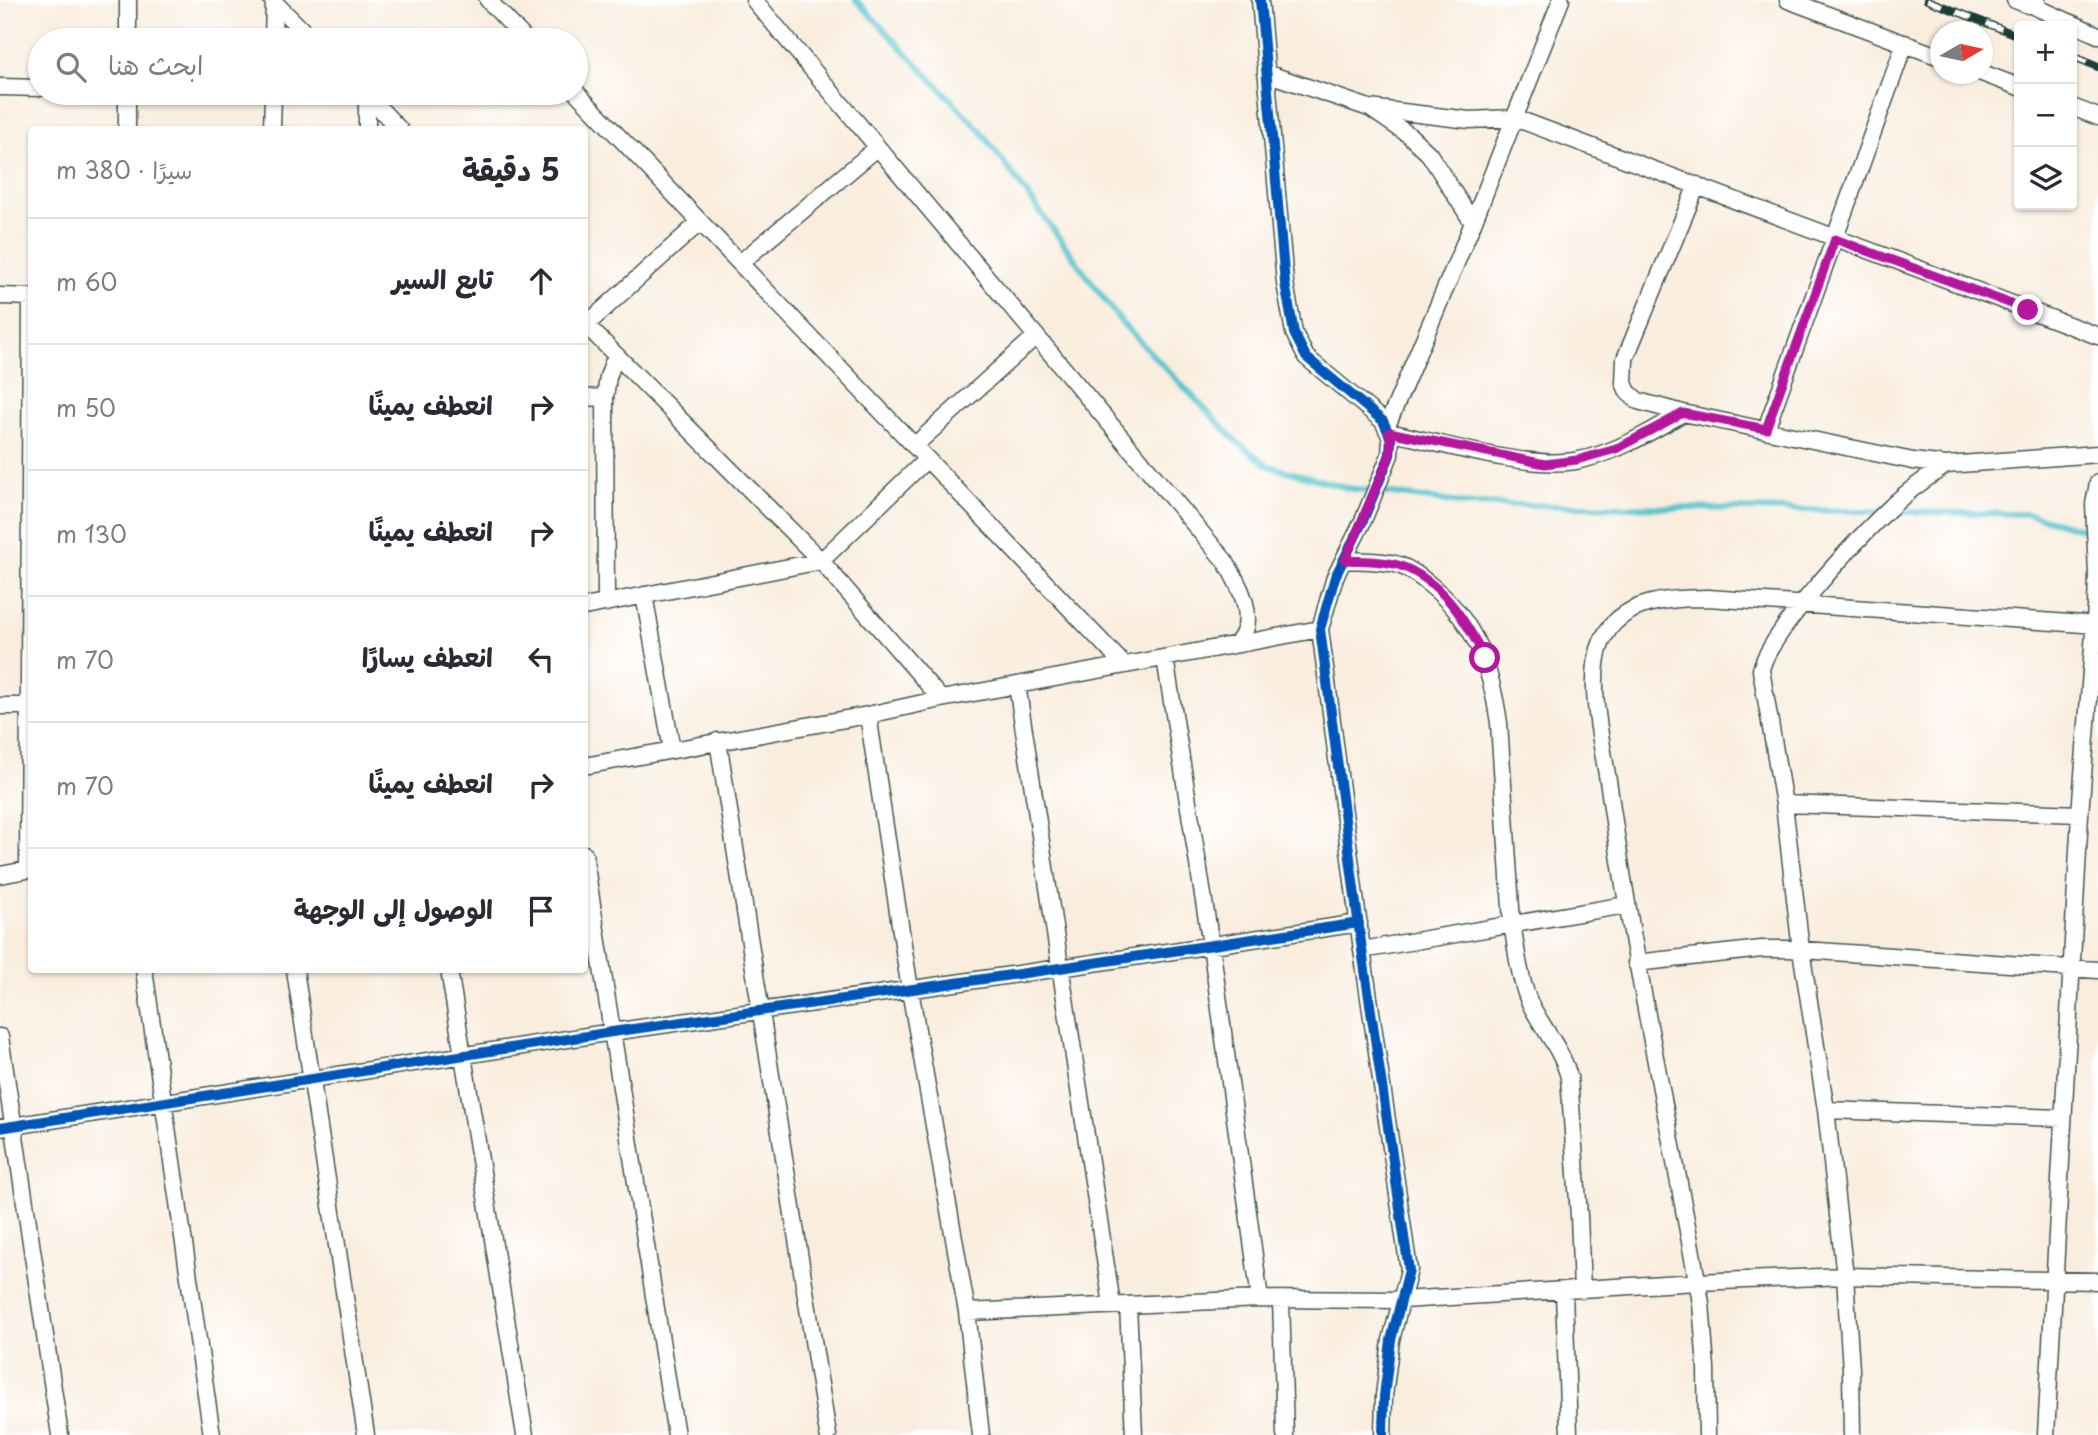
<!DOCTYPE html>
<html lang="ar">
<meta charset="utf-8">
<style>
:root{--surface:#fff;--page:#f7f7f7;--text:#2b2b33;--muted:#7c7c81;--line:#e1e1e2}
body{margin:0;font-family:"Playpen Sans","Playpen Sans Arabic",sans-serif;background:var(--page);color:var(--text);direction:rtl}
.controls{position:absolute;right:21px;top:21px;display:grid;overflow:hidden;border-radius:7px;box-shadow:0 2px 5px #0004}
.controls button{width:63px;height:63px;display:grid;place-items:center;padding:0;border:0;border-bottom:2px solid var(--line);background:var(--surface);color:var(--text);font:35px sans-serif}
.compass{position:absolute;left:1930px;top:21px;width:63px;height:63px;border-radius:50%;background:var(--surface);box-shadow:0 2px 5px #0004;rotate:81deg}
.stop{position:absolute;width:21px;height:21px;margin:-16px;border:5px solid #b5179e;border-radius:50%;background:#fff}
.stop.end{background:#b5179e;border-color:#fff;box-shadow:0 2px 7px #0008}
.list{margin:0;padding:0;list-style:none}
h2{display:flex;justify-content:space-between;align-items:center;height:91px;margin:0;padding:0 28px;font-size:30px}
h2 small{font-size:23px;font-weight:400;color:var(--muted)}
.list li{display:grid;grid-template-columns:46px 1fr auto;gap:21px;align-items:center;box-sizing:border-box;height:126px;padding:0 28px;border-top:2px solid var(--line)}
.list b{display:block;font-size:26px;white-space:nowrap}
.list em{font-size:23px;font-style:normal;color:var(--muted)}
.icon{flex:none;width:38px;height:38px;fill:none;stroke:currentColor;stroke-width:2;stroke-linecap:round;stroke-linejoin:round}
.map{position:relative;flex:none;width:2098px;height:1435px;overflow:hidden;direction:ltr}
.search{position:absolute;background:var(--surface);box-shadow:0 2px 5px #0004;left:28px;top:28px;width:560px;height:77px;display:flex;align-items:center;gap:18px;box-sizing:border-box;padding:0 24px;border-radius:38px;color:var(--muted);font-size:26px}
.panel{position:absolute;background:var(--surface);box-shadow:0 2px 5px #0004;left:28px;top:126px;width:560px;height:847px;border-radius:7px;direction:rtl}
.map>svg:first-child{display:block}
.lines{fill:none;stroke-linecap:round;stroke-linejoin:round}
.stream{stroke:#57c4ce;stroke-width:6}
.street-casing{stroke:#40574e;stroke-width:19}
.street{stroke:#fff;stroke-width:16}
.rail-casing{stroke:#1f3d34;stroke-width:8}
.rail{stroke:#fff;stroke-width:5;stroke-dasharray:16;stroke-linecap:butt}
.cycleway-casing{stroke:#fff;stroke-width:15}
.cycleway{stroke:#0057b8;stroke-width:10}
.route{stroke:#b5179e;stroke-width:9}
</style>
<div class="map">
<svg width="2098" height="1435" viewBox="0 0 2098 1435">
<rect width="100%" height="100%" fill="#fff"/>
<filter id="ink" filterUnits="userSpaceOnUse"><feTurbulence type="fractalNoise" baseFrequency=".0143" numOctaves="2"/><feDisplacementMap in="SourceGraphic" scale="14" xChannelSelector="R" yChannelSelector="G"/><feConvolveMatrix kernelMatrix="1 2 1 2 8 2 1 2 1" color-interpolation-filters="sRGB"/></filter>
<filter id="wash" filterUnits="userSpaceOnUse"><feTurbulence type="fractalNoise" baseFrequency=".00686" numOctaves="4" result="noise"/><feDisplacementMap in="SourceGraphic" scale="28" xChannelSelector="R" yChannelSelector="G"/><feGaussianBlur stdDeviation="1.57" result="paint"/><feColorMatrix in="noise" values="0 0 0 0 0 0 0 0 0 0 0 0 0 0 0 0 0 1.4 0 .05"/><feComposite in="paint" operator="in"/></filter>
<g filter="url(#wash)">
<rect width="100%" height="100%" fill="#f9edde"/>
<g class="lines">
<path class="stream" d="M856 0 980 130 1121 322 1237 442 1269 466 1348 488 1468 504 2028 514 2093 532"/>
</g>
</g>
<g filter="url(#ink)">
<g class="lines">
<g class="street-casing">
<path id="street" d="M272 0 312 40
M488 0 526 40
M754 0 1225 561C1239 584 1260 621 1236 644
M1260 0 1285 283 1294 333 1306 357 1383 421 1391 438 1390 455 1362 523 1335 577 1320 629 1362 950 1409 1270 1391 1340 1384 1396 1383 1435
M1788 0 1940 57
M2015 0 2028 5 2037 0
M2031 5 2098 35
M128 40V0
M273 40 274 2
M1266 73 1369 108 1469 120 1515 118 2098 336
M1982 73 2019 87
M0 87 40 88
M576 92 1124 665
M365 93 400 130
M2072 107 2098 117
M1371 109 1409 135 1429 154 1473 223
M127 130V93
M272 130 273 93
M367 130V95
M1697 185 1625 359 1624 383 1628 392 1638 401 1683 413 1913 461 1946 465 2098 454
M740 263 877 148
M0 296 32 297
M584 323 821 561 941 699
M586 325 700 222
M584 398 605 397
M1387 426 1473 223 1561 0
M1766 429 1905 43
M1389 432C1441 443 1525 469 1575 461 1614 454 1649 433 1683 413
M914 446 1036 336
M1344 560C1362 561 1382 560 1399 565 1413 570 1423 579 1435 589 1477 625 1491 669 1499 723L1512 923C1516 948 1519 975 1528 999 1540 1026 1561 1047 1569 1077L1579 1216 1582 1290
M644 595 672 750
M606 603 605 397 608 377 615 357
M584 607 821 561 927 459
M1165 658 1211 945 1260 1299
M1017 685 1112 1305
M0 706H32
M868 715 910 990 967 1312 981 1435
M718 741 828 1435
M584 766 868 715 941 699 1320 629
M1784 804 2080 814
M584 854 676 1435
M28 870 31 297
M0 875 32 869
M1362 950 1626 905
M1636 963 1762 949H1789L2098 970
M144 970 212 1435
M295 970 366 1435
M449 970 525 1435
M0 1037 60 1435
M1826 1110 2063 1118
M0 1128 612 1032 1060 968 1359 923
M1564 1292 1569 1435
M1281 1299 1285 1435
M1128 1305 1134 1435
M967 1312 1260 1299 1402 1300 1697 1282 1845 1276 2098 1281
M1707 1435 1706 1368 1701 1303C1671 1131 1633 960 1609 787 1603 746 1585 679 1602 641 1620 600 1669 598 1708 598L2098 625
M1852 1435 1851 1370 1845 1276 1826 1110 1801 950 1784 804 1761 670C1768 634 1861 535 1891 507 1907 491 1927 478 1946 465
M2046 1435 2080 814 2096 607 2097 574 2094 504 2098 483"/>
</g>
<use href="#street" class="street"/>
<g class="rail-casing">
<path id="rail" d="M1927 0 2019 36
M2072 56 2098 67"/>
</g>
<use href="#rail" class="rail"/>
<g class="cycleway-casing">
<path id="cycleway" d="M1260 0 1285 283 1294 333 1306 357 1383 421 1391 438 1390 455 1362 523 1335 577 1320 629 1362 950 1409 1270 1391 1340 1384 1396 1383 1435
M0 1128 612 1032 1060 968 1359 923"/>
</g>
<use href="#cycleway" class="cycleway"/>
</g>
</g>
<g class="lines" filter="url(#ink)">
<path class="route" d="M1485 658C1466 621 1441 579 1398 565 1381 560 1362 561 1345 560L1390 455 1391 444 1389 432 1545 464 1577 460 1616 449 1683 413 1766 429 1835 239 2028 310"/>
</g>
</svg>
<div class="controls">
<button>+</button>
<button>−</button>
<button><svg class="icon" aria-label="layers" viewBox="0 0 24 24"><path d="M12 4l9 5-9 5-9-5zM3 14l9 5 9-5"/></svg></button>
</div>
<svg class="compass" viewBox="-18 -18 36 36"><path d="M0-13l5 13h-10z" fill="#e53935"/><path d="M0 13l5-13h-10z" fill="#7c7c81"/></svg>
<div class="stop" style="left:1485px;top:658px"></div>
<div class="stop end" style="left:2028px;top:310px"></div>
<div class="search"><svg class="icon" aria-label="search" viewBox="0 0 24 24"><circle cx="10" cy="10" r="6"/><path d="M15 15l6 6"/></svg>ابحث هنا</div>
<section class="panel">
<h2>5 دقيقة<small>سيرًا · 380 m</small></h2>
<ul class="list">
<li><svg class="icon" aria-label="ahead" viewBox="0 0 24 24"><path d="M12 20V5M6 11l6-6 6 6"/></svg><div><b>تابع السير</b></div><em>60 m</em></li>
<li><svg class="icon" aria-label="right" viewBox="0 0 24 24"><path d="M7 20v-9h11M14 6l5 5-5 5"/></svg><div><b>انعطف يمينًا</b></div><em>50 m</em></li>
<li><svg class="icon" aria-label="right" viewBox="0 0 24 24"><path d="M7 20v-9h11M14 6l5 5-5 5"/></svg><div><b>انعطف يمينًا</b></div><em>130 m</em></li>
<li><svg class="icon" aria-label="left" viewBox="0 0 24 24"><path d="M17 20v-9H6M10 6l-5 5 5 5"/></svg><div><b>انعطف يسارًا</b></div><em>70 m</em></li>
<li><svg class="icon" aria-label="right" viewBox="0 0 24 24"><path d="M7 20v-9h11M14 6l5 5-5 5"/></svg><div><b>انعطف يمينًا</b></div><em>70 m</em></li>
<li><svg class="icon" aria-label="arrive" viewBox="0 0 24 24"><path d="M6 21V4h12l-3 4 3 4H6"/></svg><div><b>الوصول إلى الوجهة</b></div></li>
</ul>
</section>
</div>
